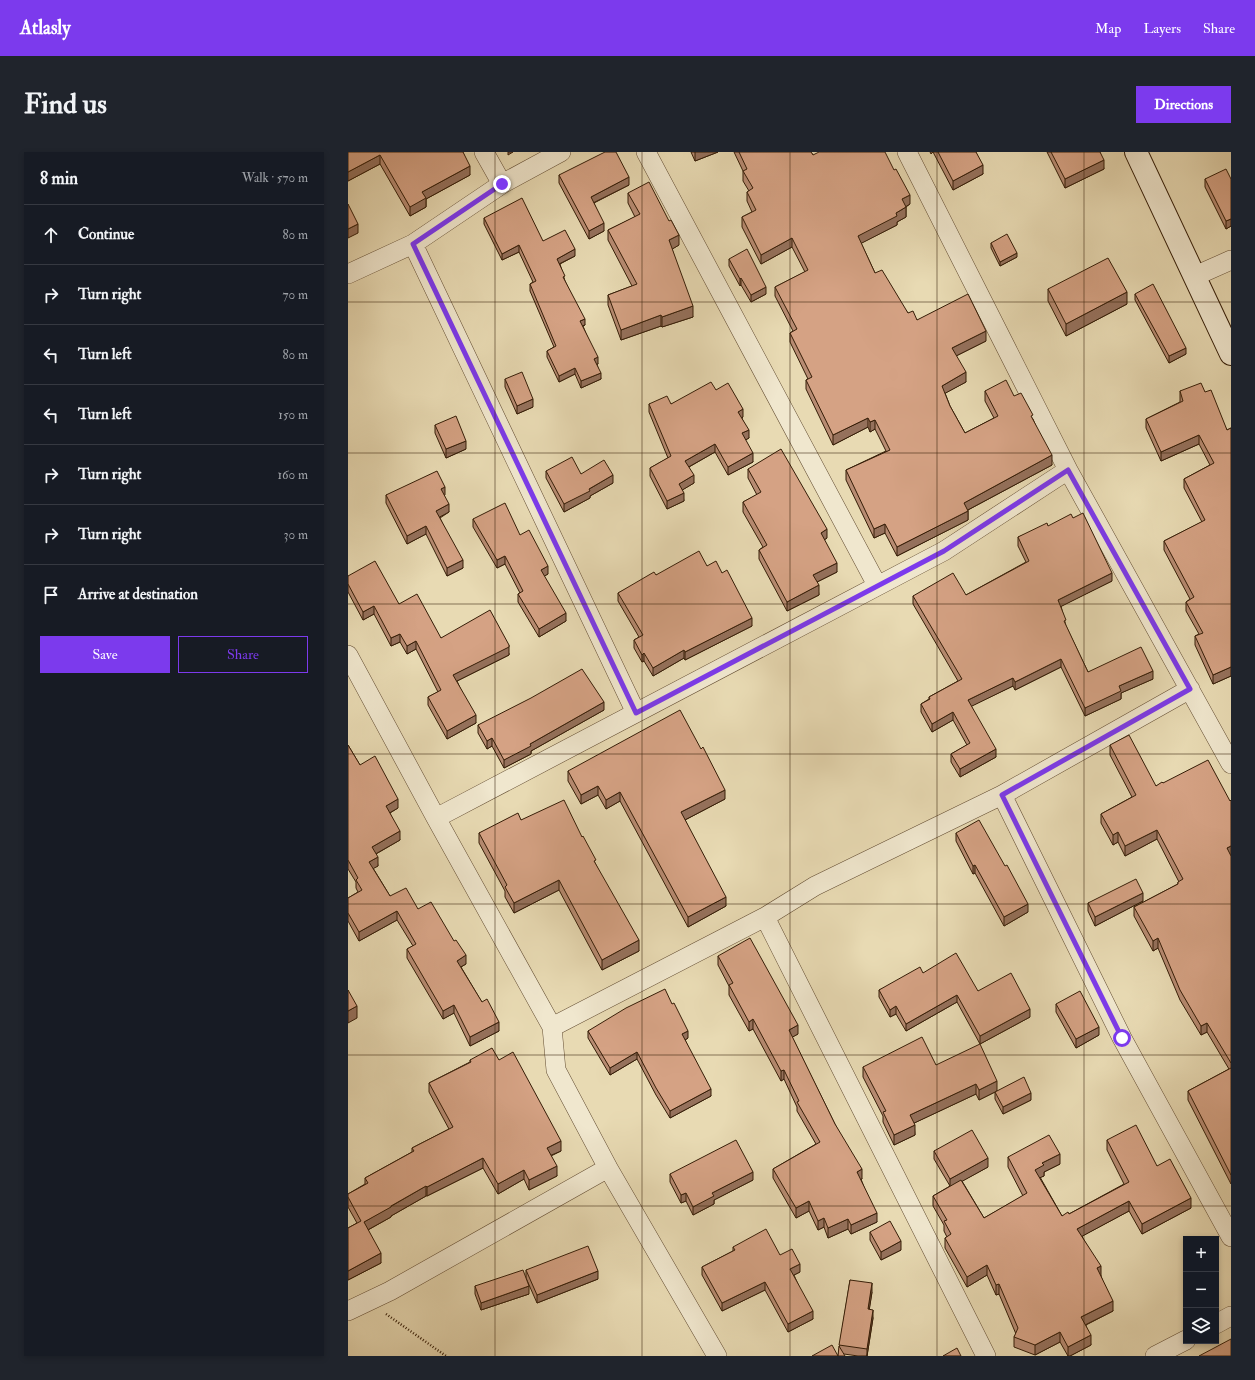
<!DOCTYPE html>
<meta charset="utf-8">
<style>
:root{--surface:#171b24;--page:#20242c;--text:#f1f3f6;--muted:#9ea1a6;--line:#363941;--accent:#7c3aed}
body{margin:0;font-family:"IM FELL Double Pica",serif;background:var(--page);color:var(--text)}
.controls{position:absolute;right:12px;bottom:12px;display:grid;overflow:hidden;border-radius:0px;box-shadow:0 2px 6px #0003}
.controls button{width:36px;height:36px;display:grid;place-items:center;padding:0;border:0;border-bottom:1px solid var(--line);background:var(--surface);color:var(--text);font:20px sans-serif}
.stop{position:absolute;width:12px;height:12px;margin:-9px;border:3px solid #7c3aed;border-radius:50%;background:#fff}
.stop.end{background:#7c3aed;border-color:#fff;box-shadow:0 1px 4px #0008}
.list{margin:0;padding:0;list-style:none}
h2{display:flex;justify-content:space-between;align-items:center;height:52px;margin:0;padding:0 16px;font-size:17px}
h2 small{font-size:13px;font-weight:400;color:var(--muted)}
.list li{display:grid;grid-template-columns:26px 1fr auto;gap:12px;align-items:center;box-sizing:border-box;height:60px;padding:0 16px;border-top:1px solid var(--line)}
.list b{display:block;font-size:15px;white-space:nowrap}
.list em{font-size:13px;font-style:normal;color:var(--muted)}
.actions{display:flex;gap:8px;padding:12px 16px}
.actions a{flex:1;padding:9px 0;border:1px solid var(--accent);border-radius:0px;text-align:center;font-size:14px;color:var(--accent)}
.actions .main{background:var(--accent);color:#fff}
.icon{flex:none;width:22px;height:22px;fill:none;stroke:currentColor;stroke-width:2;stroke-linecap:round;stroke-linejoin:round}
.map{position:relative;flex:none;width:883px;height:1204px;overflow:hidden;border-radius:0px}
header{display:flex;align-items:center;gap:24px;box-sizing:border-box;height:56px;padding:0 20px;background:var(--accent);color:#fff}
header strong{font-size:19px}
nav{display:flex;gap:22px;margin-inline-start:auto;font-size:14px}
.intro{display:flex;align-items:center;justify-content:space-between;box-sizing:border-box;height:96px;padding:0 24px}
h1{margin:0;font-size:28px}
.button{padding:10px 18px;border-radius:0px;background:var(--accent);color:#fff;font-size:14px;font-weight:700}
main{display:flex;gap:24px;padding:0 24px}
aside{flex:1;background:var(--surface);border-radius:0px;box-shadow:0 2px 6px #0003}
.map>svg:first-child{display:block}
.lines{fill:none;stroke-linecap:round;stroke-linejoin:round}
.street-casing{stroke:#624c32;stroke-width:20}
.secondary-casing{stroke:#351d07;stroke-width:24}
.path{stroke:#351d07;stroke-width:2.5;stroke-dasharray:1 2;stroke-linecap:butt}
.street{stroke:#f0e7ce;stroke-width:19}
.secondary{stroke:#f0e7ce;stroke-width:22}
.wall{fill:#b78b72;stroke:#351d07}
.shaded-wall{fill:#95715c;stroke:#351d07}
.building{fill:#d5a284;stroke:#351d07}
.route{stroke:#7c3aed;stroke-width:5}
.grid{fill:none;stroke:#351d07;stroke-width:1;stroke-opacity:0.55}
</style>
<header>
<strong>Atlasly</strong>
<nav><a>Map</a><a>Layers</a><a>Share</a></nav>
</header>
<div class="intro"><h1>Find us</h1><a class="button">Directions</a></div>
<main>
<aside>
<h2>8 min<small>Walk · 570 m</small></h2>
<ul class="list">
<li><svg class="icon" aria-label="ahead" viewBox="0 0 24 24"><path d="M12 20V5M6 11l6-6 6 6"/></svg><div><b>Continue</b></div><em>80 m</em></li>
<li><svg class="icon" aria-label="right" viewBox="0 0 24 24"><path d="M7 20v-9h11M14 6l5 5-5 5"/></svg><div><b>Turn right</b></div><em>70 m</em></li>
<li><svg class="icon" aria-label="left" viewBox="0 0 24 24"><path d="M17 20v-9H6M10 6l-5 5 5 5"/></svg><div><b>Turn left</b></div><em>80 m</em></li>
<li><svg class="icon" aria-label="left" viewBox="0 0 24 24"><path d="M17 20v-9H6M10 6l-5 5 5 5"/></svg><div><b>Turn left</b></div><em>150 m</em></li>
<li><svg class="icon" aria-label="right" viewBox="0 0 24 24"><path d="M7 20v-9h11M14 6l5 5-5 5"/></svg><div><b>Turn right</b></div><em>160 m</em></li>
<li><svg class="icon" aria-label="right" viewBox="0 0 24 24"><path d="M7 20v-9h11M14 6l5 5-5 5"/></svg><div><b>Turn right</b></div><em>30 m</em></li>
<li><svg class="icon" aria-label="arrive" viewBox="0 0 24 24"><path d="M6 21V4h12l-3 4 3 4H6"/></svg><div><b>Arrive at destination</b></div></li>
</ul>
<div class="actions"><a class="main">Save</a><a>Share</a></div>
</aside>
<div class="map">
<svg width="883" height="1204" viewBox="0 0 883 1204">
<rect width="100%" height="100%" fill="#e8dab3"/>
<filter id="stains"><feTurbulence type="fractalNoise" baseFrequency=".005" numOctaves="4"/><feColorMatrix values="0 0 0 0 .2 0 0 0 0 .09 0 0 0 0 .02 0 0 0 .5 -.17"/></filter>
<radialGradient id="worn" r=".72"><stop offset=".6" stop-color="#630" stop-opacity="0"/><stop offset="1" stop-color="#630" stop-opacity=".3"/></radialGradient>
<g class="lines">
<g class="street-casing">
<path id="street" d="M136 0 154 32
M298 0 529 433
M559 0 720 318 883 612
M65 92 288 561
M0 122 65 92 154 32 213 0
M847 124 883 108
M0 503 88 666 204 875 208 918 260 1016 369 1204
M654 643 842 537
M88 666 596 399 720 318
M417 765 638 1204
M204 875 417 765 467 734 654 643 774 886 883 1085
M0 1159 42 1139 260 1016
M868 1172 883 1164
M807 1204 838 1188"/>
</g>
<g class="secondary-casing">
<path id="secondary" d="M788 0 883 202"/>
</g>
<path class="path" d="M38 1162 98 1204"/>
<use href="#street" class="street"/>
<use href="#secondary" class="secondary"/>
</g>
<path class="wall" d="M0 0H115L122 23 78 47V55L62 64 32 12 0 29Z
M343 0H370L347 9Z
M386 0H463L465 3 562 52 558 55V65L549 70V73L513 91 527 121 560 161 569 168 638 189 608 204 618 230 597 241 602 254 617 281 646 266 637 249V239L666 244 685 267 704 313 620 358V368L549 404 537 381 526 386 498 328V318L538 299 527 277 522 280 520 275 485 293 458 237V228L460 227 442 190V181L445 179 427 144V135L457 120 444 95 413 112 394 75V65L404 60 399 49V40L401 39 395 29V19Z
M582 0H628L635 22 605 38 585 0 583 2Z
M699 0H752L756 17 717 36Z
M211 23 281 33 246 51 256 79 241 87 211 31Z
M857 27H883V74L878 77 857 35Z
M280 41 331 93 324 97 345 165 314 175 313 174 273 188 260 153V143L284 134 260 88V78L287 65 280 51Z
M136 66 195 89 227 104 212 112 217 129 237 173 235 174 250 212H249L253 227 233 236 227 222 211 230 199 205V199L206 195 182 139V132L185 130 171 100 154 108 136 72Z
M643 91 669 105 652 114 643 96Z
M381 107 418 142 403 150 393 133 392 134 381 114Z
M700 137 779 152 718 184 700 149Z
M787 142 838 202 821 211 787 148Z
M157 227 185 255 169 262 157 235Z
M368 238 395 265 394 266 401 286 397 288 405 310 380 323 367 300 341 315 346 331 334 338 336 349 319 357 302 324V316L320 306 301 260V252H323Z
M832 239 857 240 879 278 883 276V524L865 532 847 493V484L851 482 838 459V450L842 447 816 398V389L854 370 836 336V327L862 313 851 292 813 309 798 276V267L832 250Z
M87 273 118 297 98 306 87 281Z
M400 317 479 386 476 388 489 420 469 430 471 443 439 459 411 407V398L415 395 395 360V350L409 343 400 326Z
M198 319 233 322 265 331 242 344V346L216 360 198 326Z
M38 343H97H96L101 360 92 366 115 416 99 424 78 382 59 392 38 351Z
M125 367 172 383 200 422 196 424 218 469 191 485 170 450V442L172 441 157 412 149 416 125 375Z
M700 374 764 429 713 454 718 474 740 520 805 527 773 541V547L737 564 713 515 667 538 665 534 623 554 648 605 612 625 603 610V602L619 593 605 568 584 580 573 560V552L581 547V545L610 529 565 452V444L618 443 678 410 670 394V385Z
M359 414 374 421 404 474 337 508 336 506 305 524 296 509 294 510 286 496V488L291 485 270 449V441L308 423Z
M0 424 51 452 93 486 161 501V503L109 529 128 571 99 587 80 553V545L90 540 68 497 59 502 52 490 43 494 26 462 15 468 0 440Z
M256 558 183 599V602L156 616 144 594 139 597 130 581V573Z
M0 593 12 613 50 656 42 661 52 688 28 702 30 714 25 716 42 744 70 757 118 812 113 815 151 879 122 894 106 861 95 867 59 806V797L65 794 49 768 11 789 0 769V746L10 740 8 736V730L0 717Z
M762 593 808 634 815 631 882 649 883 648V1032L840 948V939L881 917 859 880 853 883 832 848 810 796 805 799 786 764V755L830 732V730H831L809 687 777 704 770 690 765 693 753 671V662L784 645 762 603Z
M220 619 377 647 337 668 378 754 340 775 272 649 258 657 250 643 233 652 220 629Z
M173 668 234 685 291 799 254 818 211 738 166 761 157 745V739L131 691V681Z
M608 681 680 760 656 774 627 721 625 722 608 689Z
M795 749 747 774 740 759V751Z
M370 804 450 882 444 885 514 1027H513L529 1070 503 1082 500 1077 480 1086 476 1075 470 1078 461 1059 448 1066 425 1026V1017L468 992 449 959V955L436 927 433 929 405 877 401 879 381 843V834L370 813Z
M575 821 630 839 682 865 632 892 609 850 558 879 548 862 542 865 531 845V838Z
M708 852 751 883 728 896 708 860Z
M240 879 340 886 337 888 363 944 322 966 308 943 289 907 262 923 240 886Z
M122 908H151L213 999 203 1004 209 1024 181 1038 176 1027 150 1042 135 1016 79 1044H78L43 1064V1065L20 1078 33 1111 0 1128V1076L9 1071 0 1055V1042L17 1032V1026L64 1000V996L101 977 81 940V931L122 910Z
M588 913 649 939 683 948 655 962 647 947V940L631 948 628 942 566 971 567 983 546 993 535 970V964L515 925V915Z
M759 988 809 1014 843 1056 794 1082 781 1059 734 1084 753 1124 765 1159 738 1173 743 1193 722 1204H720L712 1190 687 1203 666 1195V1185L668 1182 651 1142 648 1143 639 1123 619 1135 597 1096V1086L599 1085 596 1079V1073L585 1054V1044L602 1034 586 1007V999L640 1015 614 1029 636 1066 675 1044 660 1015V1005L712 1012 696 1020V1024L692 1025 714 1064 721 1062 776 1032 759 998Z
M322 1022 405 1028 366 1048V1052L345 1063 338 1049 333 1051 322 1030Z
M522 1080 553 1098 533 1108 522 1088Z
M385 1095 432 1103 452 1120 446 1123 465 1167 440 1180 417 1138 374 1159 354 1123V1115L385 1099Z
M178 1118 250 1127 189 1151 178 1126Z
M502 1128 524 1140 521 1158 525 1166 519 1204H510L496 1202 490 1204Z
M127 1134 181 1142 133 1158 127 1142Z"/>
<path class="shaded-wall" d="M160 0H165L160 3Z
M347 0H370L347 9Z
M32 3V12L0 29V20Z
M756 8V17L717 36V27Z
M635 13V22L605 38V29Z
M122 14V23L78 47V55L62 64V55L74 40Z
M281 25V33L243 52V45Z
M562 43V52L554 57V47Z
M558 55V65L549 70V73L510 93V84Z
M883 67V74L878 77V69Z
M256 71V79L241 87V79Z
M10 72V81L0 86V77Z
M331 83V93L321 99V88Z
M444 86V95L413 112V103Z
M171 93V100L154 108V102Z
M227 97V104L209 113V107Z
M669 101V105L652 114V110Z
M393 126V133L392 134V127Z
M418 135V142L403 150V143Z
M779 140V152L718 184V172Z
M345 154V165L314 175V165Z
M313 163V174L273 188V178Z
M237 167V173L232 175V169Z
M638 179V189L604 206V196Z
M838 196V202L821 211V204Z
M250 205V212L246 213V207Z
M227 216V222L211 230V224Z
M618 220V230L594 243V234Z
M253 221V227L233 236V229Z
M185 247V255L169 262V254Z
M395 257V265L390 268V260Z
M520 266V275L485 293V283Z
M527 268V277L522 280V270Z
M401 278V286L394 290V281Z
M851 283V292L813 309V300Z
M118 289V297L98 306V297Z
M367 292V300L337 317V309Z
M405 301V310L380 323V315Z
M704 303V313L616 360V351Z
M265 323V331L242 344V346L216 360V352Z
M346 323V331L331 340V332Z
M97 335V343L93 345V337Z
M336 341V349L319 357V349Z
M101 352V360L88 367V359Z
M620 359V368L549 404V395Z
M537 372V381L526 386V377Z
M78 374V382L59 392V384Z
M479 377V386L473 390V381Z
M157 404V412L149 416V408Z
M115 408V416L99 424V416Z
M489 411V420L465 432V423Z
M200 414V422L193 426V418Z
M764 421V429L710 456V448Z
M471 433V443L439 459V450Z
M26 454V462L15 468V460Z
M218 461V469L191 485V477Z
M404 466V474L337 508V500Z
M52 482V490L43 494V486Z
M68 489V497L59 502V494Z
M161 493V503L105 531V523Z
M336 498V506L305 524V516Z
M296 501V509L294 510V503Z
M713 507V515L667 538V530Z
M883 515V524L865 532V523Z
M805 519V527L773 541V547L737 564V556L771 534Z
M665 526V534L620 556V548Z
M256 550V558L183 599V602L156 616V608L182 592Z
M605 560V568L584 580V572Z
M128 563V571L99 587V579Z
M144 586V594L139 597V589Z
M648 597V605L612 625V617Z
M250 634V643L233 652V643Z
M377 638V647L333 670V660Z
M272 640V649L258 657V648Z
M50 647V656L38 663V654Z
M809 678V687L777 704V694Z
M52 679V688L24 704V695Z
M770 680V690L765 693V683Z
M883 694V703L879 705V696Z
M30 705V714L21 719V710Z
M627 713V721L625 722V714Z
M211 728V738L166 761V751Z
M795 741V749L747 774V765Z
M378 745V754L340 775V765Z
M680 752V760L656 774V765Z
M49 759V768L11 789V780Z
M810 786V796L805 799V789Z
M291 788V799L254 818V808Z
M118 803V812L109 817V809Z
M609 843V850L558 879V872Z
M106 853V861L95 867V859Z
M9 854V866L0 871V859Z
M548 854V862L542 865V858Z
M682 857V865L632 892V884Z
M405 867V877L401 879V870Z
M151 870V879L122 894V885Z
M859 871V880L853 883V874Z
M450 873V882L441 887V878Z
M751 875V883L728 896V887Z
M340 879V886L334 890V882Z
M289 900V907L262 923V916Z
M436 918V927L433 929V919Z
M649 929V939L631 948V938Z
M628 932V942L562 973V963Z
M363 937V944L322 966V959Z
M683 941V948L655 962V955Z
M567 973V983L546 993V983Z
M213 989V999L199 1005V996Z
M712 1002V1012L696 1020V1024L687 1028V1018L694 1011Z
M135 1006V1016L79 1044V1035Z
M640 1006V1015L602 1036V1027Z
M209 1014V1024L181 1038V1028Z
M514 1017V1027L509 1029V1020Z
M176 1018V1027L150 1042V1032Z
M405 1020V1028L366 1048V1052L345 1063V1055L364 1041Z
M78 1034V1044L43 1064V1065L16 1080V1070Z
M338 1041V1049L333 1051V1043Z
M843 1046V1056L794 1082V1072Z
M461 1049V1059L448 1066V1056Z
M781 1049V1059L729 1087V1077Z
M529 1061V1070L503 1082V1073Z
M476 1066V1075L470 1078V1069Z
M500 1067V1077L480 1086V1076Z
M553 1089V1098L533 1108V1100Z
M33 1101V1111L0 1128V1119Z
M452 1112V1120L442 1125V1117Z
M639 1113V1123L619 1135V1125Z
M753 1114V1124L749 1127V1116Z
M250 1119V1127L189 1151V1143Z
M417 1130V1138L374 1159V1151Z
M524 1131V1140L520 1166V1157Z
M651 1132V1142L648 1143V1133Z
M181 1134V1142L133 1158V1151Z
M765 1149V1159L733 1175V1165Z
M525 1158V1166L519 1204V1197Z
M465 1159V1167L440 1180V1172Z
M712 1180V1190L687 1203V1193Z
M743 1183V1193L722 1204H720V1195Z"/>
<path class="building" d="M0 0H115L122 14 74 40 78 46 62 55 32 3 0 20Z
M257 0H268L281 25 243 45 256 71 241 79 211 23Z
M391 0H463L465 3 471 0H537L546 18 548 17 562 43 554 47 558 55 548 61 549 64 510 84 527 121 534 118 560 161 565 159 569 168 620 142 638 179 604 196 618 220 594 234 602 254 617 281 650 264 637 239 658 228 666 244 673 241 685 263 683 264 704 303 616 351 620 359 549 395 537 372 526 377 498 318 542 298 527 268 522 270 520 266 485 283 458 228 464 225 442 181 449 177 427 135 460 118 444 86 413 103 394 65 408 58 399 40 405 36 395 19 399 17Z
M590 0H628L635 13 605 29Z
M703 0H752L756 8 717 27Z
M878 17 883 27V67L878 69 857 27Z
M301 30 321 69 323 68 331 83 321 88 345 154 314 165 313 163 273 178 260 143 289 132 260 78 292 62 280 41Z
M174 46 195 89 217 78 227 97 209 107 217 124 215 125 237 167 232 169 250 205 246 207 253 221 233 229 227 216 211 224 199 199 208 194 182 132 188 129 171 93 154 102 136 66Z
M0 52 10 72 0 77Z
M659 82 669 101 652 110 643 91Z
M399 97 418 135 403 143 393 126 392 127 381 107Z
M760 106 779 140 718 172 700 137Z
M805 132 838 196 821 204 787 142Z
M174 220 185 247 169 254 157 227Z
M363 230 368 238 380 231 395 257 390 260 401 278 394 281 405 301 380 315 367 292 337 309 346 323 331 332 336 341 319 349 302 316 323 304 301 252 319 244 323 252Z
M853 231 857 240 863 238 879 278 883 276V515L865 523 847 484 855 481 838 450 846 445 816 389 857 368 836 327 866 311 851 283 813 300 798 267 835 249 832 239Z
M108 264 118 289 98 297 87 273Z
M433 297 479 377 473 381 489 411 465 423 471 433 439 450 411 398 419 393 395 350 413 340 400 317Z
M224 305 233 322 256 308 265 323 241 337 242 339 216 352 198 319Z
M89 319 97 335 93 337 101 352 88 359 115 408 99 416 78 374 59 384 38 343Z
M157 351 172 383 181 378 200 414 193 418 218 461 191 477 170 442 175 439 157 404 149 408 125 367Z
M735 361 764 421 710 448 718 468 716 469 740 520 793 495 805 519 771 534 773 539 737 556 713 507 667 530 665 526 620 548 648 597 612 617 603 602 622 591 605 560 584 572 573 552 582 547 581 545 614 527 565 444 605 421 618 443 681 409 670 385 699 371 700 374 723 362 725 366Z
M351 399 359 414 368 409 374 421 379 418 404 466 337 500 336 498 305 516 296 501 294 503 286 488 295 483 270 441 306 420 308 423Z
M27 409 51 452 69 442 93 486 142 458 161 493V495L105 523 128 563 99 579 80 545 93 538 68 489 59 494 52 482 43 486 26 454 15 460 0 432V424Z
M234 517 256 550 182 592 183 594 156 608 144 586 139 589 130 573 183 546Z
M332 558 353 597 355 595 377 638 333 660 378 745 340 765 272 640 258 648 250 634 233 643 220 619Z
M781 583 808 634 814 630 815 631 860 608 882 649 883 648V694L879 696 883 704V911L859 871 853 874 832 838 810 786 805 789 786 755 830 732V730L835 727 809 678 777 694 770 680 765 683 753 662 788 643 762 593Z
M0 593 12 613 27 604 50 647 38 654 52 679 24 695 30 705 21 710 42 744 58 736 70 757 83 750 106 789 108 788 118 803 109 809 134 850 139 847 151 870 122 885 106 853 95 859 59 797 68 792 49 759 11 780 0 761V746L14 738 8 728 10 726 0 708Z
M216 648 234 685 235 684 248 708 246 709 291 788 254 808 211 728 166 751 157 735 159 733 131 681 170 661 173 668Z
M631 668 657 714 659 713 680 752 656 765 627 713 625 714 608 681Z
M788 727 795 741 747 765 740 751Z
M402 786 450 873 441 878 487 972 514 1017 509 1020 529 1061 503 1073 500 1067 480 1076 476 1066 470 1069 461 1049 448 1056 425 1017 472 990 449 950 451 949 436 918 433 919 405 867 401 870 381 833 385 831 370 804Z
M608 801 630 839 663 821 682 857 632 884 609 843 558 872 548 854 542 858 531 838 572 815 575 821Z
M317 837 324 852 326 851 340 879 334 882 363 937 322 959 308 936 289 900 262 916 240 879 278 856Z
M0 838 9 854 0 859Z
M732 839 751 875 728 887 708 852Z
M574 885 588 913 632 892 649 929 631 938 628 932 562 963 567 973 546 983 535 960 538 959 515 915Z
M144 896 151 908 165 900 213 989 199 996 209 1014 181 1028 176 1018 150 1032 135 1006 79 1035 78 1034 43 1054V1055L16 1070 33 1101 0 1119V1076L13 1069 0 1045V1042L20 1031 17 1026 66 999 64 996 105 975 81 931 123 910 122 908Z
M883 916V1023L840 939Z
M676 925 683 941 655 955 647 940Z
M788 973 809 1014 822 1007 843 1046 794 1072 781 1049 729 1077 753 1114 749 1116 765 1149 733 1165 743 1183 720 1195 712 1180 687 1193 666 1185 670 1176 651 1132 648 1133 639 1113 619 1125 597 1086 603 1082 596 1069 599 1068 585 1044 613 1028 636 1066 679 1041 660 1005 701 983 712 1002 694 1011 696 1013 687 1018 714 1064 720 1060 721 1062 781 1030 759 988Z
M624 978 640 1006 602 1027 586 999Z
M388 988 405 1020 364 1041 366 1044 345 1055 338 1041 333 1043 322 1022Z
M542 1069 553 1089 533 1100 522 1080Z
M418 1077 432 1103 444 1097 452 1112 442 1117 465 1159 440 1172 417 1130 374 1151 354 1115 387 1098 385 1095Z
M240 1094 250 1119 189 1143 178 1118Z
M175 1118 181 1134 133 1151 127 1134Z
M502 1128 524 1131 520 1157 525 1158 519 1197 491 1193Z
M883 1187V1204H851Z
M484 1193 490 1204 491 1194 497 1204H464Z
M609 1196 613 1204H595Z"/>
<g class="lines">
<path class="route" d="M154 32 65 92 288 561 596 399 720 318 842 537 654 643 774 886"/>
</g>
<path class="grid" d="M147 0V1204M294 0V1204M442 0V1204M589 0V1204M736 0V1204M0 150H883M0 301H883M0 452H883M0 602H883M0 752H883M0 903H883M0 1054H883"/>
<rect width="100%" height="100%" filter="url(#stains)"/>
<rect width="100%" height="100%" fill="url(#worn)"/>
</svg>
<div class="controls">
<button>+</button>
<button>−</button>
<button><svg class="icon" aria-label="layers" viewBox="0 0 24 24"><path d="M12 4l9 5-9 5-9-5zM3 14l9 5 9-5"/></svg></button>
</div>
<div class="stop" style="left:774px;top:886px"></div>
<div class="stop end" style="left:154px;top:32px"></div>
</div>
</main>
